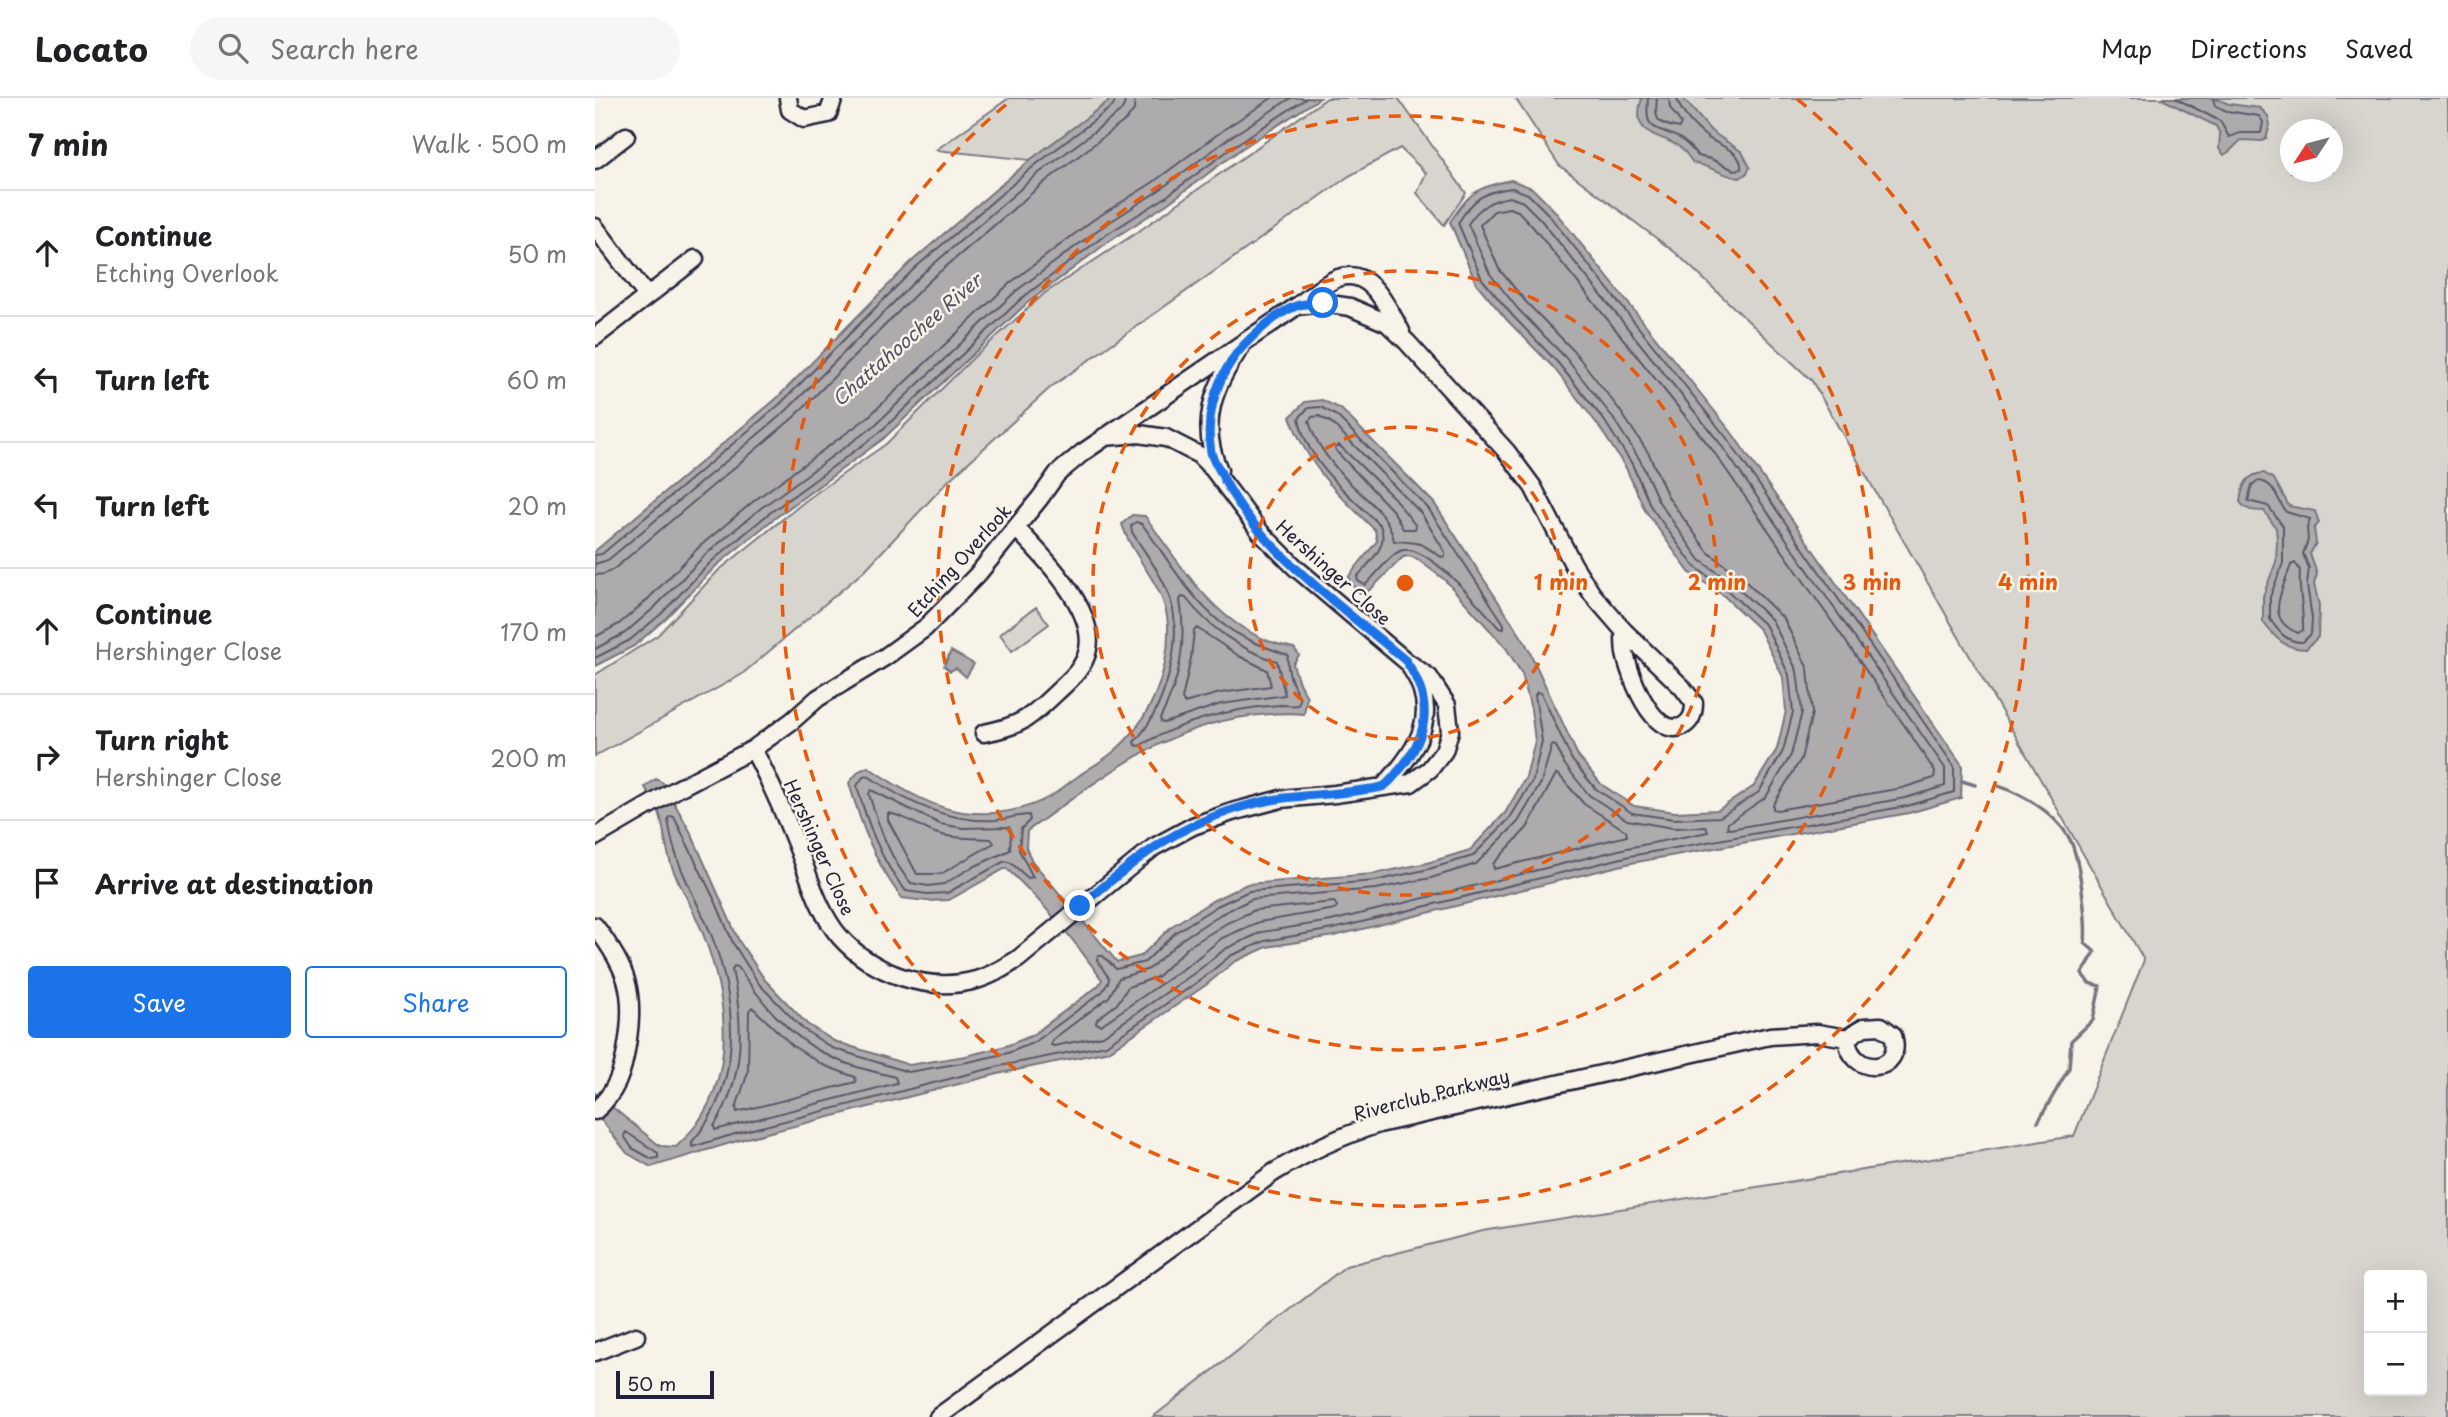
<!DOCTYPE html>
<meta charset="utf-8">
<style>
:root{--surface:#fff;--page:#f6f6f6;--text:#202124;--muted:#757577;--line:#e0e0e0;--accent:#1a73e8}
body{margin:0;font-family:"Playpen Sans",sans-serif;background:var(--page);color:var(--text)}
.controls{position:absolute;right:21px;bottom:21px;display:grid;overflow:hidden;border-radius:7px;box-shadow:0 7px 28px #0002}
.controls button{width:63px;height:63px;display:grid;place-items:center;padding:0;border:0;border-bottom:2px solid var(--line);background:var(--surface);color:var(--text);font:35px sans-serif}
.compass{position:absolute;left:1685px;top:21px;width:63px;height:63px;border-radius:50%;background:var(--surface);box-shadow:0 7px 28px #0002;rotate:234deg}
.scale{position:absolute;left:21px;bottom:18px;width:98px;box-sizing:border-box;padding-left:7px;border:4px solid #22223b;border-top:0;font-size:19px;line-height:24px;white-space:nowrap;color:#22223b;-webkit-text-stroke:5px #f7f3e8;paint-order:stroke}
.stop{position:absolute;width:21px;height:21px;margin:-16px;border:5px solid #1a73e8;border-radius:50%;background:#fff}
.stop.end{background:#1a73e8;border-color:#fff;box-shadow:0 2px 7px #0008}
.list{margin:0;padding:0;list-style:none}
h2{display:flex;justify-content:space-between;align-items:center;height:91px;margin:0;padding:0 28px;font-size:30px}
h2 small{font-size:23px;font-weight:400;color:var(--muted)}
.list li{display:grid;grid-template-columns:46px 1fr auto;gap:21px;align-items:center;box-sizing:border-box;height:126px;padding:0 28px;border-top:2px solid var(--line)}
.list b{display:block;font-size:26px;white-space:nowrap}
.list p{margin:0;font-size:23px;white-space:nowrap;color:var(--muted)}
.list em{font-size:23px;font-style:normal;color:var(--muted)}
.actions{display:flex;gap:14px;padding:21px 28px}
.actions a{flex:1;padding:16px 0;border:2px solid var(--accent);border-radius:7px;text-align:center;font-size:24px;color:var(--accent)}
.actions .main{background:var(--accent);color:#fff}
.icon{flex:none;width:38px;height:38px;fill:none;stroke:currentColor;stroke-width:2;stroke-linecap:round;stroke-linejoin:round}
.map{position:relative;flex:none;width:1853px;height:1319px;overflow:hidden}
header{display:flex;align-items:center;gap:42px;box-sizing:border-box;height:98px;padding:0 35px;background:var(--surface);border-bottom:2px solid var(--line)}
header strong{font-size:33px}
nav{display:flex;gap:38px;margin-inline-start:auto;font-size:24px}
.search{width:490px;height:63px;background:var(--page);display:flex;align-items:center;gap:18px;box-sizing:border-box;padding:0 24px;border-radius:38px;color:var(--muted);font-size:26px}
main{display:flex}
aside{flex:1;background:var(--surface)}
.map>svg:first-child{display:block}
.green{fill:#d8d5cf;stroke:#7d7c85;stroke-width:2;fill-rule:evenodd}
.water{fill:#aeabad;stroke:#76747f;stroke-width:2}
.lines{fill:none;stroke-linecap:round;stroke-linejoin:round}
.shore{stroke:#5a5969;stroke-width:2}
.stream{stroke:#76747f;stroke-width:3.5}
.minor-casing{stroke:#22223b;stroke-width:21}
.minor{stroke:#f7f3e8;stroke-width:16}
.route{stroke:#1a73e8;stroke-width:9}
.ring{fill:none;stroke:#e8590c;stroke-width:3.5;stroke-dasharray:12 9}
.labels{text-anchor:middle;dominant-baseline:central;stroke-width:5;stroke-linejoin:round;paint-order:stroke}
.street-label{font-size:18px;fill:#22223b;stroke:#f7f3e8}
.water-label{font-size:19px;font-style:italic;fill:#535263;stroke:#f7f3e8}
.centre{fill:#e8590c;stroke:#f7f3e8;stroke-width:3.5}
.ring-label{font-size:21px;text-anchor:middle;font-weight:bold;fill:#e8590c;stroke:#f7f3e8;stroke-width:5;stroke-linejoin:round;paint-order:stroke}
</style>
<header>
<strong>Locato</strong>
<div class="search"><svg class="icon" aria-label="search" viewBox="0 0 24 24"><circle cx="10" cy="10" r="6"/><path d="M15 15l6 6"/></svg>Search here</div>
<nav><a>Map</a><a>Directions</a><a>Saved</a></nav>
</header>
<main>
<aside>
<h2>7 min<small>Walk · 500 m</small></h2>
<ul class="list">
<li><svg class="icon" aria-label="ahead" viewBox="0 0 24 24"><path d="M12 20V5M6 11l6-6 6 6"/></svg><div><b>Continue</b><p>Etching Overlook</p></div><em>50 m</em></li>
<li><svg class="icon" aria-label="left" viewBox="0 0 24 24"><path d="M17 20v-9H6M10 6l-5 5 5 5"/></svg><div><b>Turn left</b></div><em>60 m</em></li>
<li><svg class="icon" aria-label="left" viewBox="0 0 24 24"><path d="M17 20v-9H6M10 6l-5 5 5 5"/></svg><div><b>Turn left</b></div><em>20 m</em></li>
<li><svg class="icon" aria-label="ahead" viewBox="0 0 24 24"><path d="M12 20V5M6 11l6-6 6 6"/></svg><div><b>Continue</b><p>Hershinger Close</p></div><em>170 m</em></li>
<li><svg class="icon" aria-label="right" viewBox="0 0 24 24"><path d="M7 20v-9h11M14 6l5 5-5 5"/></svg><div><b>Turn right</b><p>Hershinger Close</p></div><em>200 m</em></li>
<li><svg class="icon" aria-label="arrive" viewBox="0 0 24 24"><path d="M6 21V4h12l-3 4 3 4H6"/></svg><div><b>Arrive at destination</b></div></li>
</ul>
<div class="actions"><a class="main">Save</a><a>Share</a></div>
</aside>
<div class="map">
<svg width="1853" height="1319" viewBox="0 0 1853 1319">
<rect width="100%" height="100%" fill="#f7f3e8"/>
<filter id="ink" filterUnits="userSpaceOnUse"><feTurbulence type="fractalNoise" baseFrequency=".0143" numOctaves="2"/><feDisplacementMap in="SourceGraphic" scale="14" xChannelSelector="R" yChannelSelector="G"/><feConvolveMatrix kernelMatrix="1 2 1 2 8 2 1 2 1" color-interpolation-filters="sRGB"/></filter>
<g filter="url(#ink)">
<path class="green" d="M414 0H518L435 62 341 52Z
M732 0H803L871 95 849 127 822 95 831 75 805 50 754 78 456 289 354 382 269 473 146 577 0 658V577L63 537 123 473 214 400 291 346 380 258 450 195 544 133Z
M920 0H1853V1319H558L751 1168 888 1133 1479 1038 1549 862 1217 283 1081 155 964 67ZM1696 32H1738V74H1696ZM1774 1177H1827V1293H1774Z
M441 509 454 526 417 553 405 536Z"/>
<path class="water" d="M518 0H725L646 51 572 106 513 144 431 206 288 341 176 423 121 468 70 521 39 548 0 568V453L181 301 316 164 435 62Z
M1047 0H1088L1116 33 1147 54 1155 69 1152 75 1145 80C1128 78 1116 68 1098 65 1093 58 1090 52 1083 48 1061 34 1035 38 1047 0Z
M1565 0H1619L1634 6 1665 10 1673 18 1675 27 1671 41 1667 43 1646 42 1635 53 1629 57 1624 51 1625 36 1621 28Z
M916 82 937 90 958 111 1137 335 1367 667 1366 700 1314 715 1036 765 739 838 672 849 639 864 611 887 514 953 407 975 152 1040 56 1069 32 1055 0 1014V995L65 1048 81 1049C142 994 136 912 110 841 102 818 89 796 79 774 71 756 70 735 65 717 61 707 55 698 50 689L61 681 68 685 96 735 144 843 170 882 212 926 239 943 314 967 371 958 411 948 436 938 503 888 507 882C479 841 448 804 411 770L354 802 332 803 307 800C280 766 266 726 254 685L264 673 273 669C299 687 336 710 368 714 398 718 430 713 456 698 465 693 473 685 482 679 493 671 506 664 517 655 554 625 575 575 573 527 571 487 538 462 527 426L537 417 550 418C590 473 626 537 699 550L704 557 698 566 704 585 712 599 709 616C690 614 674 616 655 618 567 629 503 683 432 733L431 750 437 763 522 864 546 858 577 828 619 802 652 786 779 776 832 765 875 752 910 715 931 679 940 643 936 611 927 576 911 550 850 482 822 461 814 458 808 459 778 489 773 493 765 495 754 484V478L782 443 780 432C742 395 714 370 695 319L710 304 727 302 746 311 839 405 931 546 983 658 1006 686 1039 708 1080 714 1123 712 1159 688 1182 651 1191 613 1188 579 1165 532 1129 498 1094 474 1050 412 1031 370 1003 327 958 269 912 222 881 185 855 124C875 94 880 90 916 82Z
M1669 375 1679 381 1694 408 1720 413 1724 425 1719 430 1721 445 1715 456 1722 476 1719 486 1724 507 1723 539 1711 551C1690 551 1680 540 1668 524V498L1681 464 1682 441 1681 430 1669 413C1659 413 1651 413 1645 404 1647 388 1651 376 1669 375Z
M356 553 379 566 371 579 361 570 355 573 349 568Z"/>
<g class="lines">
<path class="shore" d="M1053 0C1050 32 1056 27 1082 39 1091 43 1097 51 1103 58L1116 61 1139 72 1146 71C1148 53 1124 48 1112 39 1101 31 1084 13 1082 0
M1062 0C1060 21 1060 26 1084 30L1086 25 1075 10 1074 0
M1580 0 1625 23 1634 39 1645 35H1666L1668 24 1664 18 1632 13 1620 8 1618 0
M917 90 933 96 953 116 1131 339 1359 668V694L1312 708 1035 758 738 831 670 843 635 858 607 881 511 947 405 968 150 1033 97 1049V1044C148 986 143 905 116 836 99 795 79 767 73 721L75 718 79 719 122 807 138 845 164 886 208 931 237 950 313 974 373 964 413 955 440 944 507 894 513 885 514 880 502 862 503 858H508L521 871 550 864 581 834 622 808 654 793 780 783 834 771 878 758 915 720 938 682 947 643 940 597 942 594 946 595 977 662 1001 691 1037 715 1079 721 1125 719 1164 694 1188 653 1198 614 1194 577 1171 528 1133 493 1099 468 1056 409 1037 366 1009 322 963 265 917 217 887 181 863 125C878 101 889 93 917 90Z
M915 99 928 104 946 122 1124 344 1350 670V688L1310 700 1135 731 1132 730 1133 725 1171 699 1196 657 1207 614 1202 573 1177 522 1138 486 1105 462 1064 404 1045 362 1016 317 970 259 923 211 895 176 873 126C884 109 896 102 915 99Z
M914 110 923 113 938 129 1116 350 1316 637 1340 674 1339 680 1307 690 1182 712 1178 711V707L1206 661 1217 615 1213 571 1189 521 1146 479 1113 454 1073 399 1054 356 1024 311 978 252 931 204 904 171 885 127 899 113Z
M726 309 742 318 833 410 909 526V531L904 530C889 513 830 441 805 453 792 459 782 477 770 487L763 483 762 479C775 463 795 448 785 427 755 398 711 364 704 320L713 310Z
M724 318 737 325 826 415 850 454V458L846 459C822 442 825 445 799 443 795 418 774 404 757 387 739 369 720 347 714 323L717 319Z
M744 347 799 400 821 428 820 431H808L799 414 742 354 740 350Z
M1662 383C1680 383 1682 402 1691 414L1715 421 1712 430 1713 442 1708 456 1714 470 1712 487 1717 520 1716 536 1708 544C1692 545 1683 533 1675 521V499L1688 465V428L1673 408 1653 403 1657 387Z
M541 424 547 426C571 458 593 498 625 524 645 540 669 549 693 557 691 572 697 586 705 601L703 607C697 608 692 607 686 607 636 610 588 623 544 648L540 647 539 644C570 612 589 543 575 500 567 476 550 455 537 434L536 428Z
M0 457 7 456 185 306 321 169 439 68 518 8 521 0
M1700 465 1705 472C1703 492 1709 511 1708 532L1703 535C1668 521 1688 491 1696 467Z
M0 466 13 462 191 313 327 176 444 75 524 15 529 8 530 0
M0 477 9 476 19 471 198 320 334 183 451 83 532 21 539 12 540 0
M587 499 591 500C613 529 647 553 682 563L690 597 626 606 569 625 566 624 565 621C585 582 592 546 585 502Z
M602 530 644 558 672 572 676 588 625 595 589 605 587 601 596 560 599 533Z
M0 539 24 526 52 502 104 449 160 402 272 320 415 185 498 122 557 85 631 30 677 0
M0 551 30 535 60 509 111 456 166 410 279 328 421 193 504 131 563 93 637 38 696 0
M0 560 35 542 66 516 117 463 172 417 284 335 427 200 509 138 568 101 642 46 712 0
M957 647 961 648 970 667 994 697 1032 722 1078 730 1111 729 1113 734 1032 750 736 823 667 834 630 851 601 874 508 938 459 948 456 947 457 942 514 899 524 880 554 871 587 841 626 816 657 801 781 791 836 780 881 766 923 724 946 685Z
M961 676 964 677 989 706 1031 733 1032 738 899 771 898 766 932 730Z
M273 678C311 704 354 725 401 722 412 721 423 717 434 717L435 722 426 731 424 752 438 779 433 780 416 765 410 763 352 795 332 796 311 793C286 764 272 724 262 688L268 679Z
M276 692 345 726 368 730 414 729 416 732 415 752 374 771 349 786 333 788 316 785C295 762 283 726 274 696Z
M293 715C309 717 324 729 340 735 358 741 377 740 396 741L399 745 346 776H322L293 722Z
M739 804 742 808 740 811 664 824 627 840 595 866 506 927 501 925 502 921 522 906 533 889 562 879 593 849 632 825 660 812Z
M139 868 143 869C166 904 194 938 232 957 253 968 277 973 300 979L302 985 120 1032 119 1028C150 981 149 926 137 872Z
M157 909 198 948 228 967 260 979 261 984 142 1014 141 1010 153 974 154 913Z
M31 1034 63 1055V1060L57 1061 37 1050 29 1038Z"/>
<path class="stream" d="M1367 683 1380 687
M1403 688C1430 697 1458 714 1473 738 1485 756 1492 823 1490 845L1500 854 1487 876 1494 885 1505 888 1498 922 1476 943 1474 970 1443 1024"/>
<g class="minor-casing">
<path id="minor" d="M193 0 195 12 209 21 233 16 239 0
M0 62 31 38
M0 129 52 198
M706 205C717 197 730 185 743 180 776 168 793 211 806 233
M0 239 100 161
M624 372C603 326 619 287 646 249
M1029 533 1087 589 1099 605C1099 615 1097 623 1088 628 1058 642 1034 576 1030 555 1029 548 1029 540 1029 533Z
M389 635C426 628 435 620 462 594 475 582 490 569 493 551 501 511 447 457 421 430
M158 651C175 683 189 715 202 748 214 778 224 815 245 839 278 876 333 895 381 882 396 878 410 869 423 861L559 749 598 728 637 714 686 701 740 696 816 685 835 671 849 653 855 633 852 607 834 579 811 563 701 470 666 435 618 371 604 357 571 340 544 336 509 339
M789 688C822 653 847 616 816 570
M0 739 82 691 158 651 197 623 223 600 290 559 330 530 382 477 445 400 462 376 487 355 702 208 728 205 755 209 792 225 812 244 912 354 938 389 978 466 997 496 1029 533
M0 828C32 870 41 894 32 947 28 974 21 995 0 1013
M0 1254 41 1238
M343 1319 678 1075C712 1054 745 1038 784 1026L1175 938 1222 935 1252 940 1269 929 1286 928 1298 937C1310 976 1255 980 1252 940"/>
</g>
<use href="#minor" class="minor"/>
</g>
</g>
<g class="lines" filter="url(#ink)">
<path class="route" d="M485 808C521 779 556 747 597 728 625 715 659 704 689 700 715 697 741 696 768 692 774 691 783 691 789 688 795 685 802 674 807 669 836 633 836 600 811 563 748 509 659 449 625 373 622 367 617 361 616 354 610 322 619 289 637 262 649 244 680 216 701 208 709 205 720 206 728 205"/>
</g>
<g class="ring">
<circle cx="810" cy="485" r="156"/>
<circle cx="810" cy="485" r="312"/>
<circle cx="810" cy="485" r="467"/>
<path d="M1202 1A623 623 0 1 1 418 1"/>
</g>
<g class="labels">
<g class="street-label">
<text transform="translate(364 462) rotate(-48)">Etching Overlook</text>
<text transform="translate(739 474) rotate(42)">Hershinger Close</text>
<text transform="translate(225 749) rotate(66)">Hershinger Close</text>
<text transform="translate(836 996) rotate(-14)">Riverclub Parkway</text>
</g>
<g class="water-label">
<text transform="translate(311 241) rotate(-41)">Chattahoochee River</text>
</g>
</g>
<circle cx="810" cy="485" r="10" class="centre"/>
<g class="ring-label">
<text x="966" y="492">1 min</text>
<text x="1122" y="492">2 min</text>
<text x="1277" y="492">3 min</text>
<text x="1433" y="492">4 min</text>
</g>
</svg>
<div class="controls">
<button>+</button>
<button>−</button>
</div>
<svg class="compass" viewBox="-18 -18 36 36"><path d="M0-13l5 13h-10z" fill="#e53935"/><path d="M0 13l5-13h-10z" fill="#757577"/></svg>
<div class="scale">50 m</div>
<div class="stop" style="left:728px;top:205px"></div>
<div class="stop end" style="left:485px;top:808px"></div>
</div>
</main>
